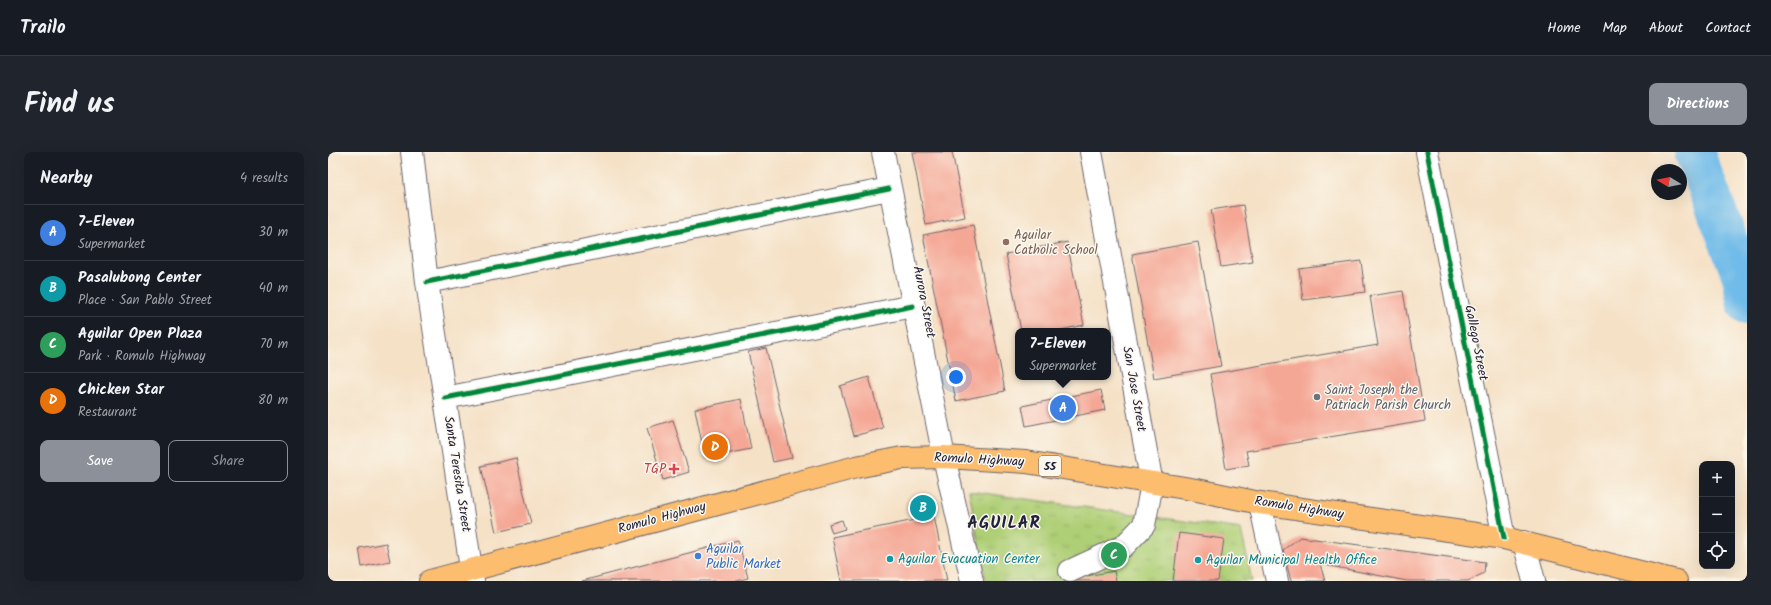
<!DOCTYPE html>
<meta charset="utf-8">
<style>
:root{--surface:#171b24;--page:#20242c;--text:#f1f3f6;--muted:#9ea1a6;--line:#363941;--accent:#8c9099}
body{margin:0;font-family:Kalam,sans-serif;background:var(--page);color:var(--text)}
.controls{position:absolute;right:12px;bottom:12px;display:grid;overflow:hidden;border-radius:8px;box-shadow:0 4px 16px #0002}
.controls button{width:36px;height:36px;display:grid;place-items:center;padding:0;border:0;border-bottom:1px solid var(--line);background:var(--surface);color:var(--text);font:20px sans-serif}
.compass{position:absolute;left:1323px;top:12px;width:36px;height:36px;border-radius:50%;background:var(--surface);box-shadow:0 4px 16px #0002;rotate:280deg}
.you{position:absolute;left:628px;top:225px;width:14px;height:14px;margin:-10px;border:3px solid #fff;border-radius:50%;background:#1a73e8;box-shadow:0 0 0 6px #1a73e833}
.badge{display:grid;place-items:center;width:26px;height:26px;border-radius:50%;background:var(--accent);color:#fff;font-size:13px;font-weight:700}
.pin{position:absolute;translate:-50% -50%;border:2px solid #fff;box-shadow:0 1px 4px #0006}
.popup{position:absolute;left:687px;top:176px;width:96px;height:52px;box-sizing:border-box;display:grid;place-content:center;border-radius:8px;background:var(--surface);filter:drop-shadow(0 1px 3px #0005);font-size:13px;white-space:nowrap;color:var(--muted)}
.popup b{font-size:15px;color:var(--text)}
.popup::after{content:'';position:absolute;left:50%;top:100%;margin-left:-8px;border:8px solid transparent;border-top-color:var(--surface)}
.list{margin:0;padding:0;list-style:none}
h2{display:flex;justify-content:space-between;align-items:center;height:52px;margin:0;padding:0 16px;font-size:17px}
h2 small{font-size:13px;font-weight:400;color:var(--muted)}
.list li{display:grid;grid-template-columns:26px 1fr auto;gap:12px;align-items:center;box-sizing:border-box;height:56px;padding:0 16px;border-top:1px solid var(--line)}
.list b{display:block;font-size:15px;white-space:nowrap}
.list p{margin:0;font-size:13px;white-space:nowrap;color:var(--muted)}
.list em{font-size:13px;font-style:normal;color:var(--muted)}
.actions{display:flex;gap:8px;padding:12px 16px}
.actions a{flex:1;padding:9px 0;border:1px solid var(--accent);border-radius:8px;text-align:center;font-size:14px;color:var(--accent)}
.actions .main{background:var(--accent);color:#fff}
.icon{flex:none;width:22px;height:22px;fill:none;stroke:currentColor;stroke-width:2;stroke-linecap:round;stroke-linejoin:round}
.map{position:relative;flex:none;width:1419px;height:429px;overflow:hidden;border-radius:8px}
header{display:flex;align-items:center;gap:24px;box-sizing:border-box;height:56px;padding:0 20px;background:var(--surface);border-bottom:1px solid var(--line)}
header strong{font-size:19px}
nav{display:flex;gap:22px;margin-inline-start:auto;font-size:14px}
.intro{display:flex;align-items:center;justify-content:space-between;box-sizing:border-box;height:96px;padding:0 24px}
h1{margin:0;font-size:28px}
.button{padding:10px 18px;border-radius:8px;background:var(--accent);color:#fff;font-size:14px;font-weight:700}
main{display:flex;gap:24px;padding:0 24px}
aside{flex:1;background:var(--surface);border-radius:8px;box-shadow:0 4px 16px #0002}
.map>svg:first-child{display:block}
.park{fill:url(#park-tufts);stroke:#687858}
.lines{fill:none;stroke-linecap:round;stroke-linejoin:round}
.river{stroke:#70bbe9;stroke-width:40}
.building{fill:#f5a795}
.minor-casing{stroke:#6c656c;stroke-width:24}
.highway-casing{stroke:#6c656c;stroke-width:24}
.minor{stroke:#fff;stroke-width:22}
.highway{stroke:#fcbd6e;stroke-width:22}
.cycleway-casing{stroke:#fbf7ec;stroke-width:8}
.cycleway{stroke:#00873e;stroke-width:5}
.education-dot{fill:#8d6e63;stroke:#fbf7ec;stroke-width:1.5}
.worship-dot{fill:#6b7280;stroke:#fbf7ec;stroke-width:1.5}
.health-dot{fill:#e0444e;stroke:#fbf7ec;stroke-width:1.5}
.shop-dot{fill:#3f7fe0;stroke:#fbf7ec;stroke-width:1.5}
.culture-dot{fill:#0f9aa8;stroke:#fbf7ec;stroke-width:1.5}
.labels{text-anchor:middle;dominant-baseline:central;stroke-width:3;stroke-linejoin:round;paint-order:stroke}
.shield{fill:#fbf7ec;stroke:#636270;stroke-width:1}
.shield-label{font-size:12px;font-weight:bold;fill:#22223b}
.education-label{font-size:13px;fill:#785e54;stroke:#fbf7ec;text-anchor:start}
.street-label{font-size:13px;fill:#22223b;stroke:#fbf7ec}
.worship-label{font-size:13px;fill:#5b616d;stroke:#fbf7ec;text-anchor:start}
.health-label{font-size:13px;fill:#be3a42;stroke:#fbf7ec;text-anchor:end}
.shop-label{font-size:13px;fill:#366cbe;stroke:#fbf7ec;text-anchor:start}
.culture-label{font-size:13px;fill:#0d838f;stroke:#fbf7ec;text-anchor:start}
.district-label{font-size:17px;font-weight:bold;letter-spacing:1px;fill:#22223b;stroke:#fbf7ec}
</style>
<header>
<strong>Trailo</strong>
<nav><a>Home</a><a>Map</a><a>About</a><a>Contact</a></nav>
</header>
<div class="intro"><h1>Find us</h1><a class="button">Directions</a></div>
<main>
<aside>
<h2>Nearby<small>4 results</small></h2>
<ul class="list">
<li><span class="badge" style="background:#3f7fe0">A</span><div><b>7-Eleven</b><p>Supermarket</p></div><em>30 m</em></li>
<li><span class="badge" style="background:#0f9aa8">B</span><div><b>Pasalubong Center</b><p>Place · San Pablo Street</p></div><em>40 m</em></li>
<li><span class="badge" style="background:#2e9e5b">C</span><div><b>Aguilar Open Plaza</b><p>Park · Romulo Highway</p></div><em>70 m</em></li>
<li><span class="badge" style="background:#e8710a">D</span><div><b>Chicken Star</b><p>Restaurant</p></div><em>80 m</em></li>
</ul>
<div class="actions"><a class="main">Save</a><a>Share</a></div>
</aside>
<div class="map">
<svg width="1419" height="429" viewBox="0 0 1419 429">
<defs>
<pattern id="park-tufts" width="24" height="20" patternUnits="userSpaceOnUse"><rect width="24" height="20" fill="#afcf76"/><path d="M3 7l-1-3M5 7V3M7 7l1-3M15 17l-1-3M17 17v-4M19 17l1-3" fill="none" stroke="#96b167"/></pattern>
</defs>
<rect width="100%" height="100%" fill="#fbf7ec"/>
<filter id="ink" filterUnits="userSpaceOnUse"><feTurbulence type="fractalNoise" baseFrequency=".025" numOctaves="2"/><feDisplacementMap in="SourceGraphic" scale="8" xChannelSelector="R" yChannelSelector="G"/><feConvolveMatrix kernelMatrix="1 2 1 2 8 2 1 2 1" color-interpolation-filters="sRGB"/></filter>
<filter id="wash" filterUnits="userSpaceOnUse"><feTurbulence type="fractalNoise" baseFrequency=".012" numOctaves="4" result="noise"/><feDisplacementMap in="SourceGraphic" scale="16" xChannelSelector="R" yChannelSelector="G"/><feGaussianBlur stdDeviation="0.9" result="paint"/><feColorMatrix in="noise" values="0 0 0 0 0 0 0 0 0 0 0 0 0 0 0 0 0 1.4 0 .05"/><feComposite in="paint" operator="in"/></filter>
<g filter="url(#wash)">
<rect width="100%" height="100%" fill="#f5e1c6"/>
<path class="park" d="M641 339 913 377 924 429H658Z"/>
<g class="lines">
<path class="river" d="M1366 0 1414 124 1419 152"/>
</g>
<g id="blocks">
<path class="building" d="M584 0H624L637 65 598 73Z
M915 53 925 110 893 115 883 58Z
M645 73 677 239 628 249 595 83Z
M739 90 756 173 728 179H693L678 102Z
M870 90 893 214 826 226 804 102Z
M1033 109 1037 140 975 148 971 117Z
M1075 139 1097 269 918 299 921 313 898 317 882 222 1050 193 1042 144Z
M438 196 464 306 445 310 420 200Z
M541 225 555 276 526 284 512 234Z
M773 238 777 258 698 274 694 254Z
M413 247 423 297 377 306 367 257Z
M345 268 361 320 335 328 319 276Z
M188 306 203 372 168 380 153 314Z
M605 347 608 360 585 365 582 352Z
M606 364 619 429H513L504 385Z
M514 368 517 377 504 381 501 372Z
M851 381 896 387 890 429H845Z
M972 385 1157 410 1156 421 1140 429H1079L992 412 997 429H963L955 398Z
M410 388 420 426 409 429H254Z
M58 391 62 409 34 415 31 396Z
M786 419 788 429H736V428Z"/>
</g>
</g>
<g filter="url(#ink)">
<use href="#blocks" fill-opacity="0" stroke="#6c656c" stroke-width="1"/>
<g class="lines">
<g class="minor-casing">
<path id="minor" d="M84 0 99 130 145 429
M555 0 616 305 644 429
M1099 0 1176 386
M99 130 561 37
M117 246 585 154
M932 351 949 429
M1196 390 1206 429
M742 419 796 394 816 373 824 332 763 0"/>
</g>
<g class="highway-casing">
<path id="highway" d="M102 429 528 315 574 306 616 305 698 310 869 338 932 351 1176 386 1348 429"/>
</g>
<use href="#minor" class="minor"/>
<use href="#highway" class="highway"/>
<g class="cycleway-casing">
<path id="cycleway" d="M1099 0 1176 386
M99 130 561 37
M117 246 585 154"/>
</g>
<use href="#cycleway" class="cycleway"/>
</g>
</g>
<circle class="education-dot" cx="678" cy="90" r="4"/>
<circle class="worship-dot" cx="989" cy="245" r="4"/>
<path class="health-dot" d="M344 311h4v4h4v4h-4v4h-4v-4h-4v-4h4z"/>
<circle class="shop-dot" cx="370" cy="404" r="4"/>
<g class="culture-dot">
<circle cx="562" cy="407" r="4"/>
<circle cx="870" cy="408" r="4"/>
</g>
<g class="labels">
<rect class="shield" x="711" y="304" width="22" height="20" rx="3"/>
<g class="shield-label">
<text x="722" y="314">55</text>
</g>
<g class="education-label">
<text x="686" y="83">Aguilar<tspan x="686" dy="15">Catholic School</tspan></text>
</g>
<g class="street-label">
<text transform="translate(596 150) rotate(79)">Aurora Street</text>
<text transform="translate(1148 191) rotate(79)">Gallego Street</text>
<text transform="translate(806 237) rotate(80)">San Jose Street</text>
<text transform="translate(651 308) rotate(3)">Romulo Highway</text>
<text transform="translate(129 322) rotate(81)">Santa Teresita Street</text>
<text transform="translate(971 356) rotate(9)">Romulo Highway</text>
<text transform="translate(334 366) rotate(-15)">Romulo Highway</text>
</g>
<g class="worship-label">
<text x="997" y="238">Saint Joseph the<tspan x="997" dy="15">Patriach Parish Church</tspan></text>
</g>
<g class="health-label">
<text x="338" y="317">TGP</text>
</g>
<g class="shop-label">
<text x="378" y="397">Aguilar<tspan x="378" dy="15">Public Market</tspan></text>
</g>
<g class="culture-label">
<text x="570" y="407">Aguilar Evacuation Center</text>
<text x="878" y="408">Aguilar Municipal Health Office</text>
</g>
<g class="district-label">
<text x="676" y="371">AGUILAR</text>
</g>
</g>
</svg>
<div class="controls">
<button>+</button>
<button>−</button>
<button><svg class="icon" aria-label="locate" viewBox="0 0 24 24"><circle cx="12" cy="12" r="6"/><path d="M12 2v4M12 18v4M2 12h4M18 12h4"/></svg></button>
</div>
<svg class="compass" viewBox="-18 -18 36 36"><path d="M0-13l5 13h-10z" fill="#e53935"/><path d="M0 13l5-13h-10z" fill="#9ea1a6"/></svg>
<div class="you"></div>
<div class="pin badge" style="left:735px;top:256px;background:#3f7fe0">A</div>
<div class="popup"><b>7-Eleven</b>Supermarket</div>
<div class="pin badge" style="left:595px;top:356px;background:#0f9aa8">B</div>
<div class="pin badge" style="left:786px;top:403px;background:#2e9e5b">C</div>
<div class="pin badge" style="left:387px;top:295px;background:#e8710a">D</div>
</div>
</main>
